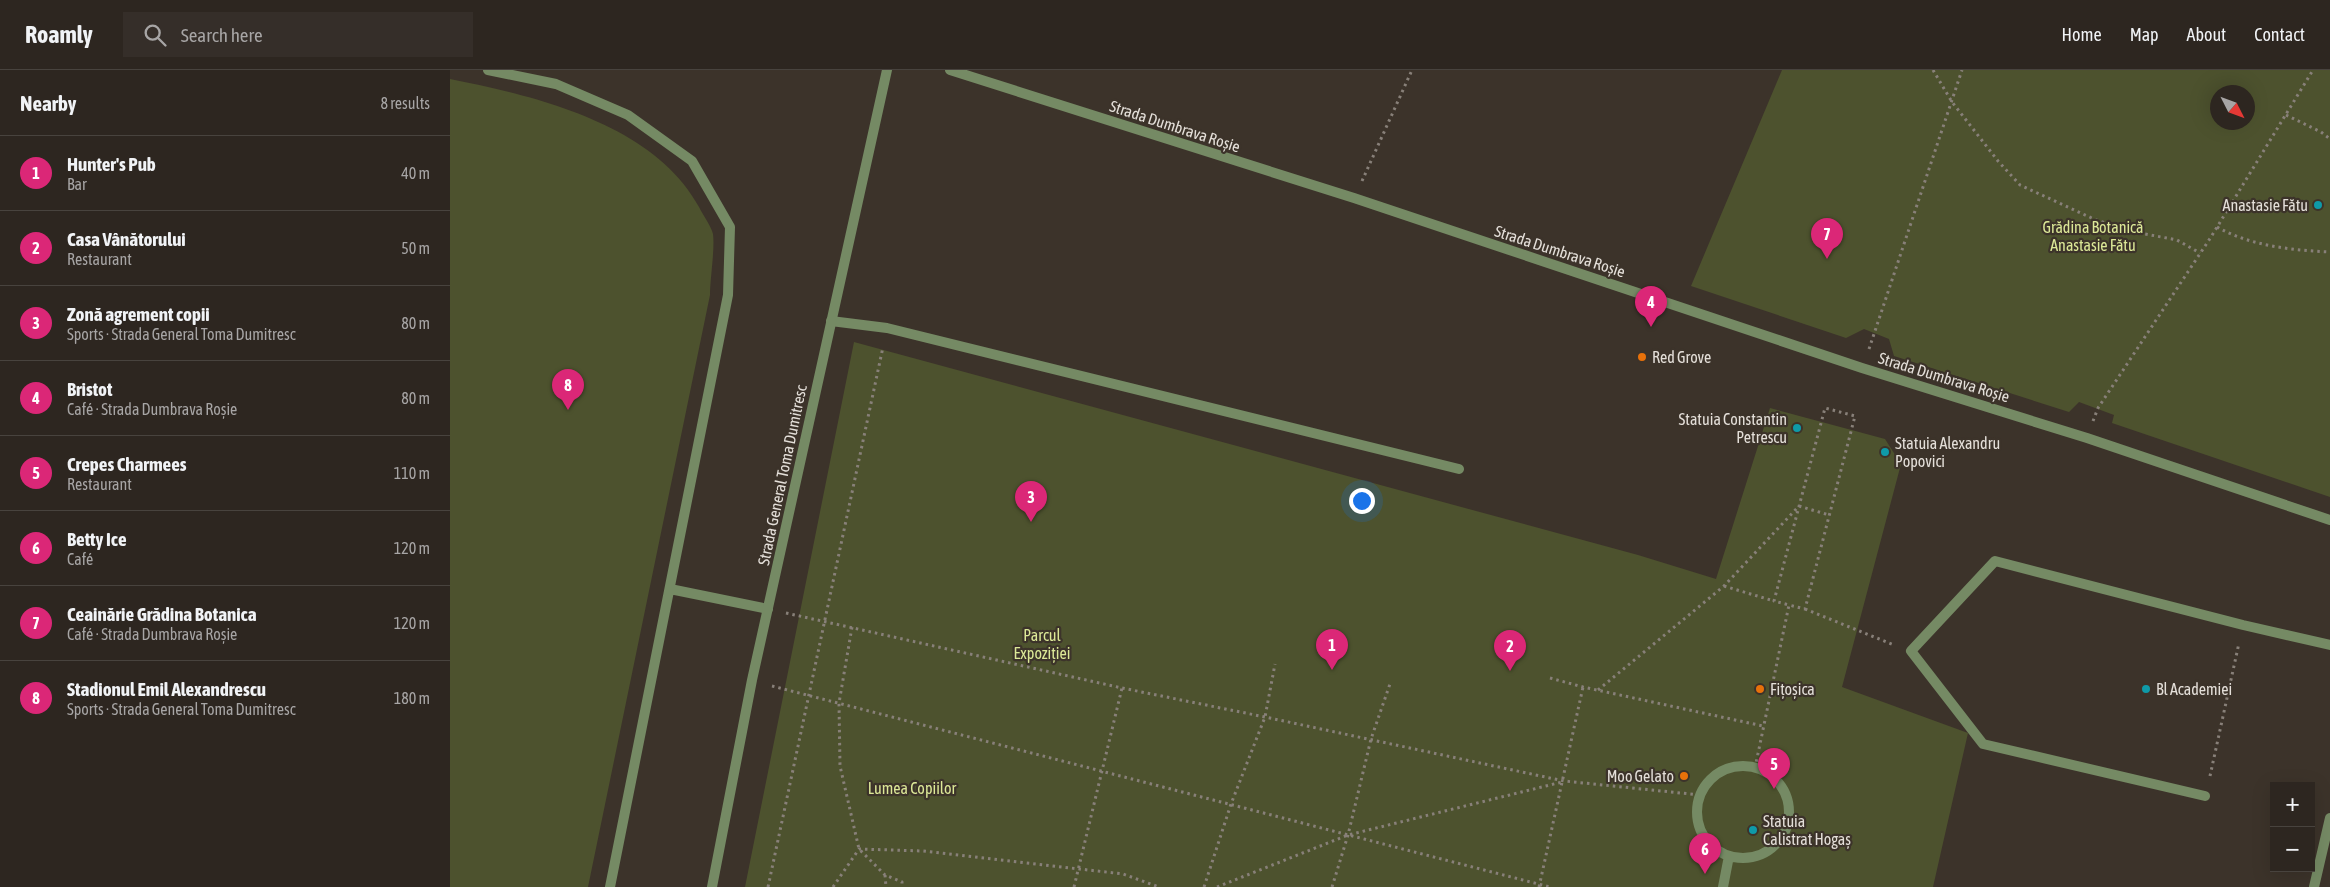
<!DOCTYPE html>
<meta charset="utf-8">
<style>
:root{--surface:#2d2620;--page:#352e29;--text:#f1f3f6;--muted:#a7a5a5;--line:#48433e;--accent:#db2777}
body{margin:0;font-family:"Asap Condensed",sans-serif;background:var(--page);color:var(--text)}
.controls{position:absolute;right:15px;bottom:15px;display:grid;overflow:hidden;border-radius:0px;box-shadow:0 5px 20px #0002}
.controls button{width:45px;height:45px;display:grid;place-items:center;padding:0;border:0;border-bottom:1px solid var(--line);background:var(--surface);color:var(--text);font:25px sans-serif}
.compass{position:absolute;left:1760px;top:15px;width:45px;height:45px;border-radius:50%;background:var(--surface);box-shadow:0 5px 20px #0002;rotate:132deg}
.you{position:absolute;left:911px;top:430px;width:18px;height:18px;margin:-12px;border:4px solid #fff;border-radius:50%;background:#1a73e8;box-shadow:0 0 0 8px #1a73e833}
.badge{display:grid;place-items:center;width:32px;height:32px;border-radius:50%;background:var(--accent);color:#fff;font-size:16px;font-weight:700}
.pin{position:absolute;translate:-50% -41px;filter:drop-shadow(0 1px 2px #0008)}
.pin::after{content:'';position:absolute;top:26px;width:18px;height:15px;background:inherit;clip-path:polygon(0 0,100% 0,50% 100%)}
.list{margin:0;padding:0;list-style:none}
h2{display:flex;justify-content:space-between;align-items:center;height:65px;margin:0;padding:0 20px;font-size:21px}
h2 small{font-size:16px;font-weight:400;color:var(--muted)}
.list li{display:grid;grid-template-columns:32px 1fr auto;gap:15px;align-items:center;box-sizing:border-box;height:75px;padding:0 20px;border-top:1px solid var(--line)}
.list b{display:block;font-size:19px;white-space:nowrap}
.list p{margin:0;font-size:16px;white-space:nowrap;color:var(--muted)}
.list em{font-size:16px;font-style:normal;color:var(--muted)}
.icon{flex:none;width:28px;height:28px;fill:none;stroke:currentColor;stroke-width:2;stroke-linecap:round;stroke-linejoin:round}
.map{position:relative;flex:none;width:1880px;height:817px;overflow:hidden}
header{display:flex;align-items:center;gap:30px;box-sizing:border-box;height:70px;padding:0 25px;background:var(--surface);border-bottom:1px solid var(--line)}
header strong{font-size:24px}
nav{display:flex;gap:28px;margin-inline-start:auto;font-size:18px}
.search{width:350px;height:45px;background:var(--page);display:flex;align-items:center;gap:12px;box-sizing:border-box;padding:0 18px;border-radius:0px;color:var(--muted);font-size:19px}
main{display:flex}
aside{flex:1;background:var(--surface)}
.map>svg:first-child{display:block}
.green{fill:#4d522e;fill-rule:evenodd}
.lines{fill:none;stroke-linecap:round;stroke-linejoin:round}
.path{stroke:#888079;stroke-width:3;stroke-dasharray:2.5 4;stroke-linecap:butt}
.service{stroke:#758a64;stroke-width:10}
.minor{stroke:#758a64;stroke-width:10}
.culture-dot{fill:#0f9aa8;stroke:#3c332a;stroke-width:2}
.food-dot{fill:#e8710a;stroke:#3c332a;stroke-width:2}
.labels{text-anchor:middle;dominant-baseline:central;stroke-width:4.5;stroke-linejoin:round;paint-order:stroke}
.street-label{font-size:16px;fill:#e4dfd9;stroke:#3c332a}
.poi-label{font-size:16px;fill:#e4dfd9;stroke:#3c332a;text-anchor:start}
.park-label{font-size:16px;fill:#dce897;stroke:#3c332a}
</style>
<header>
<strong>Roamly</strong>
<div class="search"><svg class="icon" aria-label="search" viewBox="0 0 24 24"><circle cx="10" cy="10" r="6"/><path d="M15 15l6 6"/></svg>Search here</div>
<nav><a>Home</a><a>Map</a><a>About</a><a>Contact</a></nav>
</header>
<main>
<aside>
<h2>Nearby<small>8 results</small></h2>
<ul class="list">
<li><span class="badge">1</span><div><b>Hunter's Pub</b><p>Bar</p></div><em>40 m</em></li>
<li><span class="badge">2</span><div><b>Casa Vânătorului</b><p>Restaurant</p></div><em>50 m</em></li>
<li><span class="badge">3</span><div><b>Zonă agrement copii</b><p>Sports · Strada General Toma Dumitresc</p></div><em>80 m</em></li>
<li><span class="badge">4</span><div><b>Bristot</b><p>Café · Strada Dumbrava Roșie</p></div><em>80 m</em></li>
<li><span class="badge">5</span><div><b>Crepes Charmees</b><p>Restaurant</p></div><em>110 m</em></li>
<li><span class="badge">6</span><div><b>Betty Ice</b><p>Café</p></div><em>120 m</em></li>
<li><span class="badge">7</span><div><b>Ceainărie Grădina Botanica</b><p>Café · Strada Dumbrava Roșie</p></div><em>120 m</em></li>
<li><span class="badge">8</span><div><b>Stadionul Emil Alexandrescu</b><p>Sports · Strada General Toma Dumitresc</p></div><em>180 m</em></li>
</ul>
</aside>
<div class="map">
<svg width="1880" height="817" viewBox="0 0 1880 817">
<rect width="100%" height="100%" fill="#3c332a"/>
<path class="green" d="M1332 0H1880V427L1662 353 1664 345 1629 332 1619 342 1444 286 1439 269 1414 259 1396 268 1241 216ZM1768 22H1798V52H1768Z
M0 9C86 26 204 54 249 137 253 145 261 156 263 164 265 179 260 209 260 225L138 817H0Z
M404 272 1188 485 1266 509 1320 338 1435 369 1451 394 1392 617 1518 663 1483 817H295Z"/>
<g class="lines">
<path class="path" d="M1483 0 1502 32 1548 91 1570 115 1646 150 1685 162 1727 170 1750 183
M1836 45 1871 62 1880 69
M912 111 962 0
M1767 157C1801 176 1841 180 1880 182
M1419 279 1512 0
M1643 351 1648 338 1761 167 1863 0
M1274 516 1324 531
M1355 539 1444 575
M336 543 672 618 815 647 1114 711 1250 725
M402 557 389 633 390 696 409 779 435 805 452 812V817
M1100 608 1133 617 1313 656
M322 616 1100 817
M1148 620 1274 516 1349 436 1379 445
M1305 698 1339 535 1355 539 1405 346 1375 338 1324 531 1339 535
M1760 706 1789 573
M435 805 436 817
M318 817 433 277
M383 817 409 779 473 781 673 804 709 817
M624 817 672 618
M754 817 781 734 815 647 825 594
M767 817 898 765 1112 712
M882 817 898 765 921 669 941 611
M1089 817 1133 617"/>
<path class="service" d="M38 0 106 14 178 45 242 91 280 157 278 225 160 817
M381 251 437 258 1009 399
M220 519 318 539
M1247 742a46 46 0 1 1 92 0a46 46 0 1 1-92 0Z
M1755 726 1533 674 1461 581 1545 491 1793 555 1880 575
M1273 817 1279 786
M1864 817 1880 748"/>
<path class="minor" d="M500 0 904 128 1412 298 1637 368 1880 450
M262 817 302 610 437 0"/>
</g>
<g class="culture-dot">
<circle cx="1868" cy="135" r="5"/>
<circle cx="1347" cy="358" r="5"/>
<circle cx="1435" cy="382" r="5"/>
<circle cx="1696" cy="619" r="5"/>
<circle cx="1303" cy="760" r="5"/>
</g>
<g class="food-dot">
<circle cx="1192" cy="287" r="5"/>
<circle cx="1310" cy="619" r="5"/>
<circle cx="1234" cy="706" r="5"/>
</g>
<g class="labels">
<g class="street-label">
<text transform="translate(725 56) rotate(18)">Strada Dumbrava Roșie</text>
<text transform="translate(1110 181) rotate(18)">Strada Dumbrava Roșie</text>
<text transform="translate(1494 307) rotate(17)">Strada Dumbrava Roșie</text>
<text transform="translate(332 405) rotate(-78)">Strada General Toma Dumitresc</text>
</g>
<g class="poi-label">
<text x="1858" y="135" text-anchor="end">Anastasie Fătu</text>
<text x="1202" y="287">Red Grove</text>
<text x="1337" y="349" text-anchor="end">Statuia Constantin<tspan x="1337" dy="18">Petrescu</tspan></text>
<text x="1445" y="373">Statuia Alexandru<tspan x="1445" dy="18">Popovici</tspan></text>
<text x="1320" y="619">Fițoșica</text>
<text x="1706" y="619">Bl Academiei</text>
<text x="1224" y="706" text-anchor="end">Moo Gelato</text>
<text x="1313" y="751">Statuia<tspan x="1313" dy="18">Calistrat Hogaș</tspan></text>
</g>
<g class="park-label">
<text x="1643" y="157">Grădina Botanică<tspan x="1643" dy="18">Anastasie Fătu</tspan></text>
<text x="592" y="565">Parcul<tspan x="592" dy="18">Expoziției</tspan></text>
<text x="462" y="718">Lumea Copiilor</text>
</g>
</g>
</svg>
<div class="controls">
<button>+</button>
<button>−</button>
</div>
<svg class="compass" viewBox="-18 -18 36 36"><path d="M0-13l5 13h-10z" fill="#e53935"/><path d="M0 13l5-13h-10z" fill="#a7a5a5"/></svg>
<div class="you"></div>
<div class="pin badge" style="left:882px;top:600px">1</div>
<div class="pin badge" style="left:1060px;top:601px">2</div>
<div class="pin badge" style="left:581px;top:452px">3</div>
<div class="pin badge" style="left:1201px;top:257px">4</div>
<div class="pin badge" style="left:1324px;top:719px">5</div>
<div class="pin badge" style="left:1255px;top:804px">6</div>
<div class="pin badge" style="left:1377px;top:189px">7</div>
<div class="pin badge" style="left:118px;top:340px">8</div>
</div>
</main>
